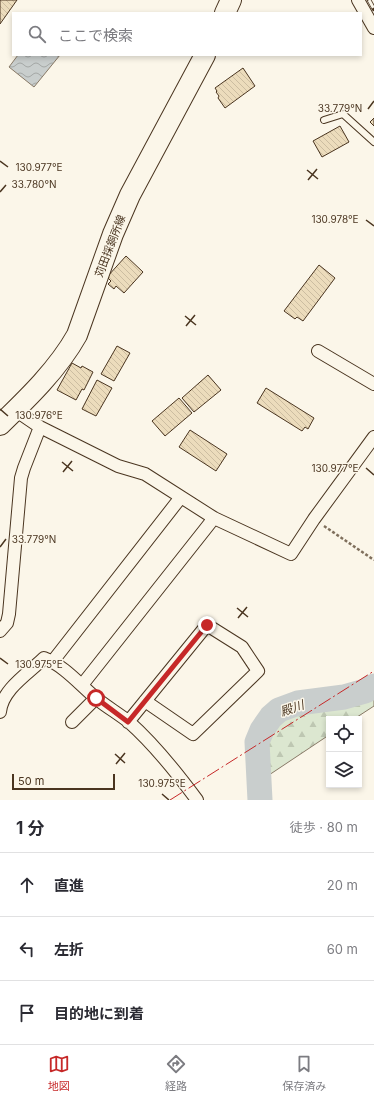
<!DOCTYPE html>
<html lang="ja">
<meta charset="utf-8">
<style>
:root{--surface:#fff;--page:#f2f2f3;--text:#2b2b33;--muted:#7c7c81;--line:#e1e1e2;--accent:#c62828}
body{margin:0;font-family:Inter,"Noto Sans JP",sans-serif;background:var(--page);color:var(--text)}
.controls{position:absolute;right:12px;bottom:12px;display:grid;overflow:hidden;border-radius:0px;box-shadow:0 2px 6px #0003}
.controls button{width:36px;height:36px;display:grid;place-items:center;padding:0;border:0;border-bottom:1px solid var(--line);background:var(--surface);color:var(--text);font:20px sans-serif}
.scale{position:absolute;left:12px;bottom:10px;width:103px;box-sizing:border-box;padding-left:4px;border:2px solid #4a3520;border-top:0;font-size:11px;line-height:14px;white-space:nowrap;color:#4a3520;-webkit-text-stroke:3px #fbf6e9;paint-order:stroke}
.stop{position:absolute;width:12px;height:12px;margin:-9px;border:3px solid #c62828;border-radius:50%;background:#fff}
.stop.end{background:#c62828;border-color:#fff;box-shadow:0 1px 4px #0008}
.list{margin:0;padding:0;list-style:none}
h2{display:flex;justify-content:space-between;align-items:center;height:52px;margin:0;padding:0 16px;font-size:17px}
h2 small{font-size:13px;font-weight:400;color:var(--muted)}
.list li{display:grid;grid-template-columns:26px 1fr auto;gap:12px;align-items:center;box-sizing:border-box;height:64px;padding:0 16px;border-top:1px solid var(--line)}
.list b{display:block;font-size:15px;white-space:nowrap}
.list em{font-size:13px;font-style:normal;color:var(--muted)}
.icon{flex:none;width:22px;height:22px;fill:none;stroke:currentColor;stroke-width:2;stroke-linecap:round;stroke-linejoin:round}
.map{position:relative;flex:none;width:374px;height:800px;overflow:hidden}
.search{position:absolute;background:var(--surface);box-shadow:0 2px 6px #0003;left:12px;right:12px;top:12px;height:44px;display:flex;align-items:center;gap:10px;box-sizing:border-box;padding:0 14px;border-radius:0px;color:var(--muted);font-size:15px}
.sheet{height:244px;background:var(--surface)}
nav{display:flex;justify-content:space-around;align-items:center;box-sizing:border-box;height:56px;border-top:1px solid var(--line);background:var(--surface);font-size:11px;color:var(--muted)}
nav a{display:grid;justify-items:center;gap:2px}
nav .on{color:var(--accent)}
.map>svg:first-child{display:block}
.forest{fill:url(#forest-firs);stroke:#887966}
.water{fill:url(#water-waves);stroke:#887966}
.lines{fill:none;stroke-linecap:round;stroke-linejoin:round}
.river{stroke:#c9cecd;stroke-width:25}
.building{fill:url(#building-back-hatch);stroke:#4a3520}
.lane-casing{stroke:#4a3520;stroke-width:8}
.street-casing{stroke:#4a3520;stroke-width:14}
.primary-casing{stroke:#4a3520;stroke-width:22}
.path{stroke:#7f6f5c;stroke-width:2.5;stroke-dasharray:3 2;stroke-linecap:butt}
.lane{stroke:#fbf6e9;stroke-width:6}
.street{stroke:#fbf6e9;stroke-width:12}
.primary{stroke:#fbf6e9;stroke-width:20}
.rail-casing{stroke:#4a3520;stroke-width:4.5}
.rail{stroke:#fbf6e9;stroke-width:3;stroke-dasharray:9;stroke-linecap:butt}
.power{stroke:#c62828;stroke-width:1;stroke-dasharray:14 3 2 3;stroke-linecap:butt}
.route{stroke:#c62828;stroke-width:5}
.ticks{fill:none;stroke:#4a3520;stroke-width:1.5}
.labels{text-anchor:middle;dominant-baseline:central;stroke-width:3;stroke-linejoin:round;paint-order:stroke}
.street-label{font-size:11px;fill:#4a3520;stroke:#fbf6e9}
.water-label{font-size:12px;font-style:italic;fill:#4a3520;stroke:#fbf6e9}
.ticks-label{font-size:10px;text-anchor:middle;fill:#4a3520;stroke:#fbf6e9;stroke-width:3;stroke-linejoin:round;paint-order:stroke}
</style>
<div class="map">
<svg width="374" height="800" viewBox="0 0 374 800">
<defs>
<pattern id="forest-firs" width="22" height="20" patternUnits="userSpaceOnUse"><rect width="22" height="20" fill="#dce7d0"/><path d="M5 1l3.5 6h-7zM16 11l3.5 6h-7z" fill="#bec7b2"/></pattern>
<pattern id="water-waves" width="16" height="10" patternUnits="userSpaceOnUse"><rect width="16" height="10" fill="#c9cecd"/><path d="M0 5q4-4 8 0t8 0" fill="none" stroke="#a5a8a6"/></pattern>
<pattern id="building-back-hatch" width="6" height="6" patternUnits="userSpaceOnUse"><rect width="6" height="6" fill="#ecdcbc"/><path d="M-1 5l2 2M0 0l6 6M5-1l2 2" fill="none" stroke="#ccbda1"/></pattern>
</defs>
<rect width="100%" height="100%" fill="#fbf6e9"/>
<path class="forest" d="M374 693V706L354 719H329V735L263 779C263 764 263 738 270 725 281 706 324 709 342 704 353 701 363 696 374 693Z"/>
<path class="water" d="M18 55H60L34 87 9 67Z"/>
<g class="lines">
<path class="river" d="M260 800 257 742 262 730 271 717 279 710 298 703 344 697 365 691 374 686"/>
</g>
<path class="building" d="M0 0H17L0 24Z
M243 68 255 86 225 108 218 98 219 96 216 92 217 91 215 88Z
M374 118V126L370 122Z
M340 126 349 142 322 157 313 141Z
M126 256 143 272 124 293 116 286 114 289 108 284 111 281 107 277Z
M319 265 335 278 303 321 297 317 295 319 284 311Z
M117 346 130 353 114 381 101 374Z
M72 363 81 368 82 366 93 372 84 390 82 389 76 400 57 390Z
M208 375 221 390 194 412 182 398Z
M97 380 112 388 96 416 82 409Z
M266 388 314 418 308 429 305 427 302 431 257 403Z
M179 398 192 413 165 436 152 421Z
M190 430 227 454 216 471 179 447Z"/>
<g class="lines">
<g class="lane-casing">
<path id="lane" d="M324 120 343 114 374 142"/>
</g>
<g class="street-casing">
<path id="street" d="M358 0 374 28
M318 351 374 384
M15 410 40 427 118 466 145 474 214 518 291 554 314 519 374 437
M0 631 7 623 9 614 21 478 24 468 40 427
M53 661 181 497
M82 685 214 518
M0 712C2 689 29 673 44 658 65 666 80 685 97 699 107 707 119 714 129 722 155 745 177 773 197 800
M72 722 96 698
M128 722 207 625 242 647 258 671 193 734 145 701"/>
</g>
<g class="primary-casing">
<path id="primary" d="M225 13 231 0
M0 425C28 398 58 369 77 335L113 234 130 195 205 55"/>
</g>
<path class="path" d="M324 526 374 560"/>
<use href="#lane" class="lane"/>
<use href="#street" class="street"/>
<use href="#primary" class="primary"/>
<g class="rail-casing">
<path id="rail" d="M369 0 374 9"/>
</g>
<use href="#rail" class="rail"/>
<path class="power" d="M170 800 374 671"/>
</g>
<g class="lines">
<path class="route" d="M96 698 128 722 207 625"/>
</g>
<path class="ticks" d="M368 109 374 101M0 161 8 167M307 170 318 179M308 180 317 169M0 192 6 185M366 220 374 226M185 316 196 325M186 326 195 315M0 409 8 416M62 462 73 471M366 468 374 475M63 472 72 461M0 547 6 539M237 608 248 617M238 618 247 607M0 658 8 664M115 754 125 763M116 764 125 753M162 794 169 800"/>
<g class="labels">
<g class="street-label">
<text transform="translate(110 246) rotate(-69)">苅田採銅所線</text>
</g>
<g class="water-label">
<text transform="translate(292 708) rotate(-19)">殿川</text>
</g>
</g>
<g class="ticks-label">
<text x="340" y="112">33.779°N</text>
<text x="39" y="171">130.977°E</text>
<text x="34" y="188">33.780°N</text>
<text x="335" y="223">130.978°E</text>
<text x="39" y="419">130.976°E</text>
<text x="335" y="472">130.977°E</text>
<text x="34" y="543">33.779°N</text>
<text x="39" y="668">130.975°E</text>
<text x="162" y="787">130.975°E</text>
</g>
</svg>
<div class="controls">
<button><svg class="icon" aria-label="locate" viewBox="0 0 24 24"><circle cx="12" cy="12" r="6"/><path d="M12 2v4M12 18v4M2 12h4M18 12h4"/></svg></button>
<button><svg class="icon" aria-label="layers" viewBox="0 0 24 24"><path d="M12 4l9 5-9 5-9-5zM3 14l9 5 9-5"/></svg></button>
</div>
<div class="scale">50 m</div>
<div class="stop" style="left:96px;top:698px"></div>
<div class="stop end" style="left:207px;top:625px"></div>
<div class="search"><svg class="icon" aria-label="search" viewBox="0 0 24 24"><circle cx="10" cy="10" r="6"/><path d="M15 15l6 6"/></svg>ここで検索</div>
</div>
<section class="sheet">
<h2>1 分<small>徒歩 · 80 m</small></h2>
<ul class="list">
<li><svg class="icon" aria-label="ahead" viewBox="0 0 24 24"><path d="M12 20V5M6 11l6-6 6 6"/></svg><div><b>直進</b></div><em>20 m</em></li>
<li><svg class="icon" aria-label="left" viewBox="0 0 24 24"><path d="M17 20v-9H6M10 6l-5 5 5 5"/></svg><div><b>左折</b></div><em>60 m</em></li>
<li><svg class="icon" aria-label="arrive" viewBox="0 0 24 24"><path d="M6 21V4h12l-3 4 3 4H6"/></svg><div><b>目的地に到着</b></div></li>
</ul>
</section>
<nav>
<a class="on"><svg class="icon" aria-label="map" viewBox="0 0 24 24"><path d="M3 6l6-2 6 2 6-2v14l-6 2-6-2-6 2zM9 4v14M15 6v14"/></svg>地図</a>
<a><svg class="icon" aria-label="directions" viewBox="0 0 24 24"><path d="M12 3l9 9-9 9-9-9zM9 14v-3h6M13 9l2 2-2 2"/></svg>経路</a>
<a><svg class="icon" aria-label="saved" viewBox="0 0 24 24"><path d="M7 4h10v16l-5-4-5 4z"/></svg>保存済み</a>
</nav>
